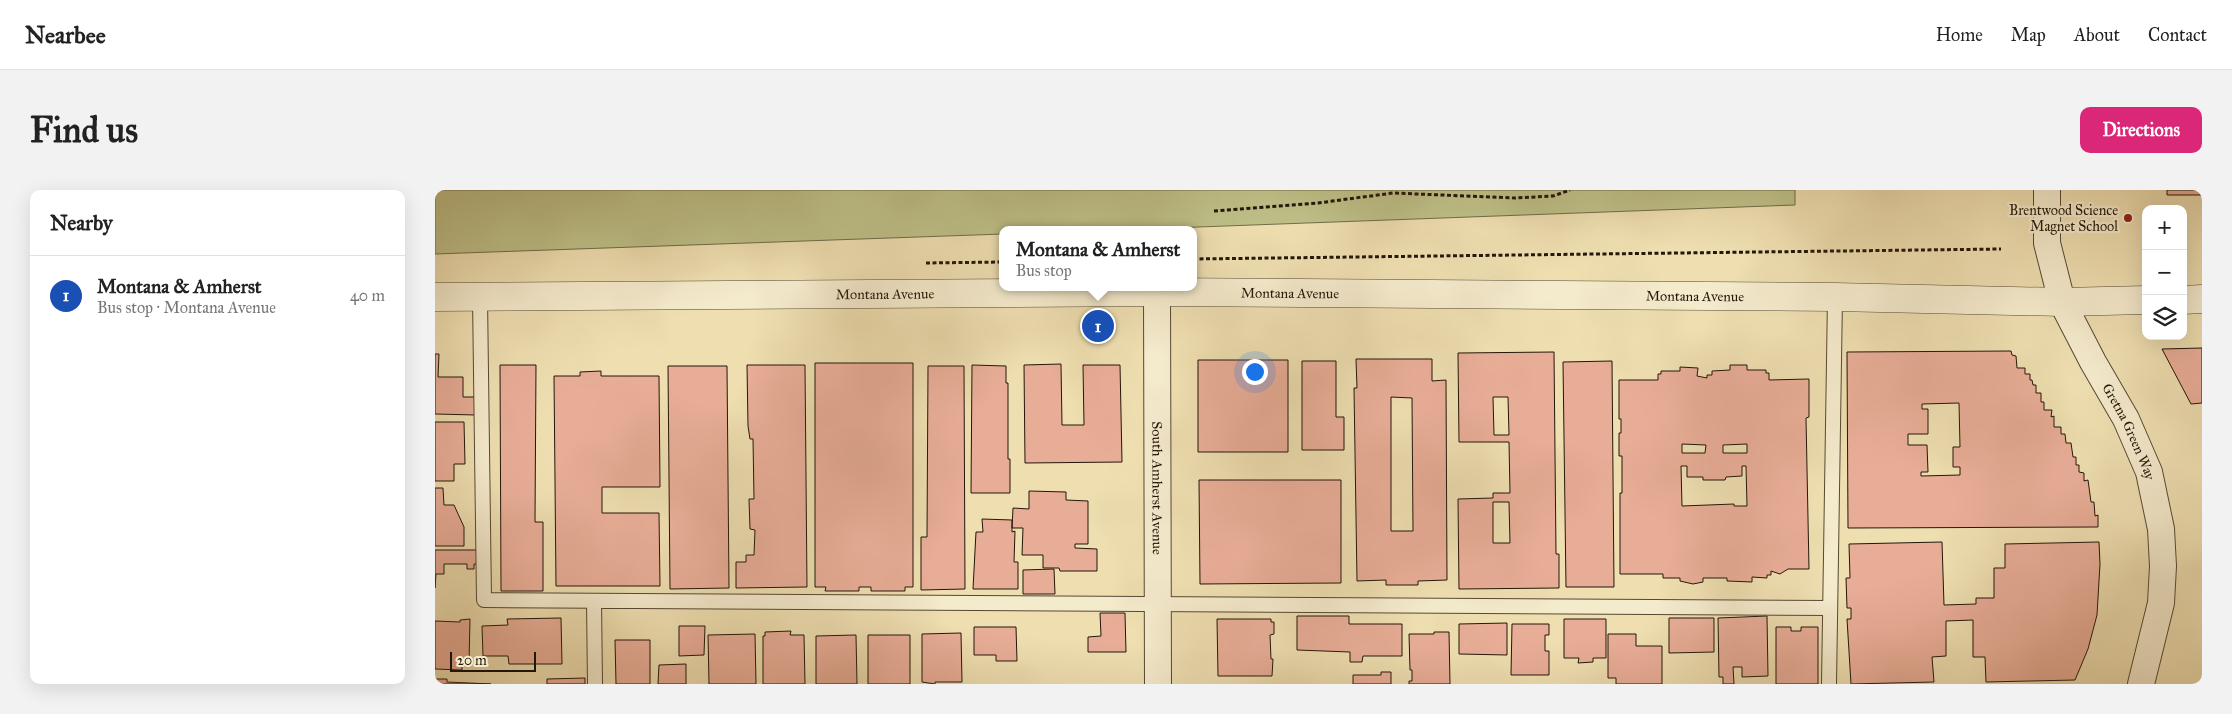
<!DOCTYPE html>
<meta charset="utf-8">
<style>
:root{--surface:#fff;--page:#f2f2f2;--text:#222;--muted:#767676;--line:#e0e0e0;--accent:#db2777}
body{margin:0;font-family:"IM FELL Great Primer",serif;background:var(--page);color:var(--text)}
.controls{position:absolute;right:15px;top:15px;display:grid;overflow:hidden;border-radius:10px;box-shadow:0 5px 20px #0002}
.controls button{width:45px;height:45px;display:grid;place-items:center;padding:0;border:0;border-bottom:1px solid var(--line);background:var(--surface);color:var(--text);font:25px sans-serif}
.scale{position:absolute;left:15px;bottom:12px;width:86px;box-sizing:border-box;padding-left:5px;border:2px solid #231709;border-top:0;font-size:14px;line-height:18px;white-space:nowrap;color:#231709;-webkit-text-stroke:4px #f4eacc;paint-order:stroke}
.you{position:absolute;left:819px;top:181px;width:18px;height:18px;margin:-12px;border:4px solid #fff;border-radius:50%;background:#1a73e8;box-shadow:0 0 0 8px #1a73e833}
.badge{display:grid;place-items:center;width:32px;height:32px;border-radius:50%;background:var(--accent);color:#fff;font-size:16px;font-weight:700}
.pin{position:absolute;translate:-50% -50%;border:2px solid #fff;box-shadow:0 1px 5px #0006}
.popup{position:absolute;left:564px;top:36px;width:198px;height:65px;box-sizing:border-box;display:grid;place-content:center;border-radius:10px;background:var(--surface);filter:drop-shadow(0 1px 4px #0005);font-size:16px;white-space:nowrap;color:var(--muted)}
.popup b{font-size:19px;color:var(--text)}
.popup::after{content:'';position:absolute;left:50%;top:100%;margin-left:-10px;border:10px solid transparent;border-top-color:var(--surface)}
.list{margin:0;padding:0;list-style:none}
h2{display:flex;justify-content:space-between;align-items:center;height:65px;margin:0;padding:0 20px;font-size:21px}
h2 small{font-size:16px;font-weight:400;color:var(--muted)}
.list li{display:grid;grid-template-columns:32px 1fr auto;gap:15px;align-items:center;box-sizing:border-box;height:80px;padding:0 20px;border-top:1px solid var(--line)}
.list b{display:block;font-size:19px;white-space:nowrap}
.list p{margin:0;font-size:16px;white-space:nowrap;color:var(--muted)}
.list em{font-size:16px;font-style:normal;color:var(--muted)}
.icon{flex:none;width:28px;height:28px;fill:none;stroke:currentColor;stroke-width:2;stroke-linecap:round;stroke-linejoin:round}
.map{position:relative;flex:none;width:1767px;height:494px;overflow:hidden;border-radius:10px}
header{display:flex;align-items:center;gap:30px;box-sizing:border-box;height:70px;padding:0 25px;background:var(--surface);border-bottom:1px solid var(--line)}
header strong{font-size:24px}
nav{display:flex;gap:28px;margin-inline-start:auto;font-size:18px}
.intro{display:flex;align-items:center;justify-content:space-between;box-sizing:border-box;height:120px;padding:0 30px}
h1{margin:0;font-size:35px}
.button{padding:12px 22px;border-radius:10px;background:var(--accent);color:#fff;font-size:18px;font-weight:700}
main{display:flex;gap:30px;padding:0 30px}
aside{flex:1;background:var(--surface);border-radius:10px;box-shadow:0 5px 20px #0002}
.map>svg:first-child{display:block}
.green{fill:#bec088;stroke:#706c48}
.building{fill:#e8ad97;stroke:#231709;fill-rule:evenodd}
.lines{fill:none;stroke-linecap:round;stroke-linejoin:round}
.service-casing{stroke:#564933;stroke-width:16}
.minor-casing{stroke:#564933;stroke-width:28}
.tertiary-casing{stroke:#564933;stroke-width:29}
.path{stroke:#231709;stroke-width:3;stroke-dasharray:4 2.5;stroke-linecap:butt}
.service{stroke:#f4eacc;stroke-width:14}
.minor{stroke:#f4eacc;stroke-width:26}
.tertiary{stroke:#f4eacc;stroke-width:28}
.poi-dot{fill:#8f2418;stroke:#f4eacc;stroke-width:2}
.labels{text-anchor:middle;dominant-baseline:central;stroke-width:4.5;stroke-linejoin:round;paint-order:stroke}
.poi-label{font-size:14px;fill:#231709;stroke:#f4eacc;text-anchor:end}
.street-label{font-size:14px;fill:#231709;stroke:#f4eacc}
</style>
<header>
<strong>Nearbee</strong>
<nav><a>Home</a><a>Map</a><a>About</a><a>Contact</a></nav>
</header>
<div class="intro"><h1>Find us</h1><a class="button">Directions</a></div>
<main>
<aside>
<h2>Nearby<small></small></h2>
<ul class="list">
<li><span class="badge" style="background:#1a4fb4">1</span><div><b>Montana &amp; Amherst</b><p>Bus stop · Montana Avenue</p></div><em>40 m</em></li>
</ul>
</aside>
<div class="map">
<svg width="1767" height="494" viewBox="0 0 1767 494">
<rect width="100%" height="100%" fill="#eedeb0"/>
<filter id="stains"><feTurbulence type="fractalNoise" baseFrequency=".004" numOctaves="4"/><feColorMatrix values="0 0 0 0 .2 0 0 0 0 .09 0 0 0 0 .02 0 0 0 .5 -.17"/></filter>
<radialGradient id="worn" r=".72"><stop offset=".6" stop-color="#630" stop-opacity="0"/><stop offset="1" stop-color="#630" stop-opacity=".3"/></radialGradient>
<path class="green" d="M0 0H1360V15L682 40H568V44L0 64Z"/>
<path class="building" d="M1732 0H1767V5H1732Z
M1767 158V213L1756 214 1727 159Z
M1576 161 1577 165 1581 166 1582 178H1590V184H1595V190H1597L1598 195H1601V203H1606V212H1609V220H1617L1616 227 1619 226V237H1626V244H1630L1631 253H1636L1638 267H1641V275H1644V282L1649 283V291L1653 290 1656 312H1659L1660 326 1663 325V337L1413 338 1412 162ZM1524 213 1525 257H1518V277H1525V285L1486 286V282H1493L1492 255H1473V244H1493V219H1487V214Z
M1119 162 1121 364H1124V398L1024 399 1023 309 1058 308V303H1075L1074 252H1024L1023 163ZM1058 207H1073L1074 245H1059ZM1058 312H1074L1075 353H1058Z
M0 164H4L3 187H28V207H41V225L0 224Z
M921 169H997V191L1011 190 1012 390 983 391V395H951V390L922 391 919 198H922ZM956 207 977 208 978 341H956Z
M763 170H853V262H763Z
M867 171H901V227H909V260H867Z
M1177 171 1179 397H1131L1128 172Z
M380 173H478V397H470V401H436V397H424V401H390L391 397H380Z
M626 174 627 235H649L648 175H685L687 272 590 273 589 175Z
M65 175H101L100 332H108V401H66Z
M312 175H370L372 397 301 398V372H311V365H319L320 340 315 339 314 309H319L318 249H315L313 236Z
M537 175 571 176V193H573V269H575V303H536Z
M1295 175H1312V180H1331V183H1334V190L1374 189V227L1371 228 1374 379H1353L1345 384 1336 381V385H1332V388L1317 387V392L1292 391V388H1268V392L1258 394 1245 391V388H1228V384H1185V303H1187V266H1184V243H1186V229H1184V190H1223V184H1226V181H1245V177L1263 178 1262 186 1272 188V185H1277V181L1295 180ZM1247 254 1271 255 1270 263H1247ZM1312 254V263H1288V255ZM1246 276H1252V287H1268V290H1290L1291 287 1307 286V276H1311L1312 316H1299V314L1247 316Z
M233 176H292L294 398 235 399Z
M493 176H529L530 399 486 400V347H492Z
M166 181V186H224L225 297H167V323H224L225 396H121L119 186H145V182Z
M0 232H29L30 274H19V291H0Z
M764 290H906V393L765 394Z
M0 298H8L9 315H19L29 337V356H0Z
M594 301 631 302V310L653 311V354H640V358L662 359V381H625L624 378H608V365H587L588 338H577L578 318 594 319Z
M547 329 577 330V342L580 341 579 372H583V399H538L541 342H548Z
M1507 352 1509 415 1541 414V408H1559V378H1570V354L1664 352 1665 374 1662 425 1653 459 1640 490 1551 492 1550 467H1538V430L1511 431V466L1497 467 1499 492 1416 494 1412 429H1416V418H1412L1411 388H1415L1414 354Z
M0 360H43V374H39V379H32V374H9V384H1L0 398Z
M619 379 620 404H588V380Z
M665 423H690L691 462H653V447L666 446Z
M862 426H914V434H967V466H928L927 472H915V462L862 460Z
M1332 426 1333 486 1307 487V477H1298L1299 494H1288V487H1284L1283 428Z
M126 428 127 474H74L73 466H48L47 436 73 435 72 429Z
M1234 428H1279V462L1234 463Z
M35 429 34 473H27V480L0 479V431L25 432V430Z
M782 429H836V432H839V444L835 445 836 469H838L837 486H783Z
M1129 429H1171V468H1158V472L1143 473 1144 468H1129Z
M1072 433V465L1024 464V434Z
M1077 434H1114V445H1110V461H1114V485H1076Z
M244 436H270L269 465 244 466Z
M539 437H581L582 471H561V465H539Z
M1341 437H1356V441H1366V437H1383V494H1341Z
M356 441 355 445H369L370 494H328V446H330V442Z
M999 442H1014L1015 494H974V491H977V480H975L974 444H999Z
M526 443 527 492H500V494L487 492V444Z
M320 444 321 494H274L273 445Z
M1173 444H1201V456H1227V494H1181V488H1173Z
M421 445 422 494H381V446Z
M433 445H475V494H433Z
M180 450H215V494H181Z
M251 474V494H223L224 475Z
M946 482H956V494H918V485H946Z
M150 488V494H112V489Z
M0 489H12V492L56 494H0Z"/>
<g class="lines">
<g class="service-casing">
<path id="service" d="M45 107 49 410 1395 418
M159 412 160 494
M1394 494 1400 107"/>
</g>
<g class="minor-casing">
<g id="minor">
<path id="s1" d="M1612 0V53L1627 112 1658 172 1691 229 1714 282 1726 339 1728 376 1726 413 1706 494"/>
<path id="s2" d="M722 102 723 494"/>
</g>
</g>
<g class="tertiary-casing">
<g id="tertiary">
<path id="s3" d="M0 107 722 102 1400 107 1627 112 1711 110"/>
<path d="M1748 110 1767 109"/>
</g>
</g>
<path class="path" d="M779 21 883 13 958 3 1080 8 1118 6 1135 0
M758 69 1566 59
M491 73 568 72"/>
<use href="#service" class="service"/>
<use href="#minor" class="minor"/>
<use href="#tertiary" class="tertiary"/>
</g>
<circle class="poi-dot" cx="1693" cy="28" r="5"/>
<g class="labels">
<g class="poi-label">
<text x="1683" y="20">Brentwood Science<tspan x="1683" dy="16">Magnet School</tspan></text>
</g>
<g class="street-label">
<text stroke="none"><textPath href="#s3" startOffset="855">Montana Avenue</textPath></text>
<text stroke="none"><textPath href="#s3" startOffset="450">Montana Avenue</textPath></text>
<text stroke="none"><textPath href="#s3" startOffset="1260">Montana Avenue</textPath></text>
<text stroke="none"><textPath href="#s1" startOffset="260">Gretna Green Way</textPath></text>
<text stroke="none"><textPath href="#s2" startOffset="196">South Amherst Avenue</textPath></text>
</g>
</g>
<rect width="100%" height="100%" filter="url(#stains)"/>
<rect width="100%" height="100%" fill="url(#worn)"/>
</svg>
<div class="controls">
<button>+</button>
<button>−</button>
<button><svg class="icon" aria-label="layers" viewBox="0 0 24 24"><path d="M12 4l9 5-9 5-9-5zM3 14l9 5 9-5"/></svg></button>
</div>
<div class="scale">20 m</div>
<div class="you"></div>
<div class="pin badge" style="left:663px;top:136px;background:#1a4fb4">1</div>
<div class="popup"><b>Montana &amp; Amherst</b>Bus stop</div>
</div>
</main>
